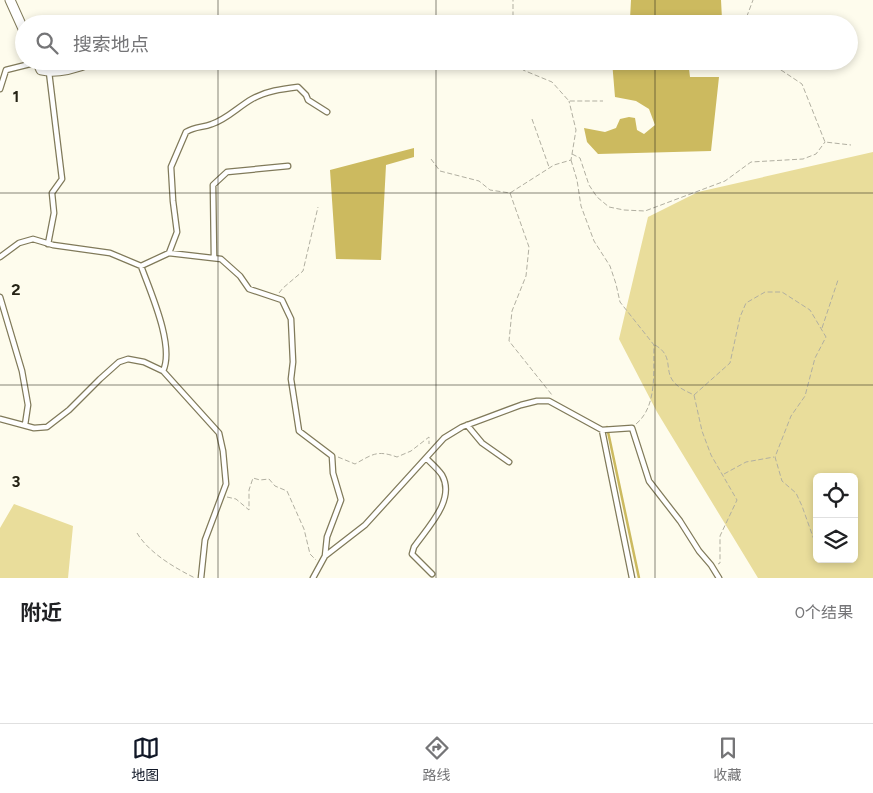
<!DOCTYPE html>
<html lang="zh">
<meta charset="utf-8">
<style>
:root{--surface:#fff;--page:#f6f6f6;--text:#202124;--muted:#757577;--line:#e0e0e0;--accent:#111827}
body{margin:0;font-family:Figtree,"Noto Sans SC",sans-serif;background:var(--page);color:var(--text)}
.controls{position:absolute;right:15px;bottom:15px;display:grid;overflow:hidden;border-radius:8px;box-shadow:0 2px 8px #0003}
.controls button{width:45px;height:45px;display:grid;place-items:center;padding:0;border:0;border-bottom:1px solid var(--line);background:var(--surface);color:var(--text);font:25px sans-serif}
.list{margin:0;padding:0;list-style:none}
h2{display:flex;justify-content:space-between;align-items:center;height:65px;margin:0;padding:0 20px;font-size:21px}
h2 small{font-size:16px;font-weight:400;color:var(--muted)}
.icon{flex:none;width:28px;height:28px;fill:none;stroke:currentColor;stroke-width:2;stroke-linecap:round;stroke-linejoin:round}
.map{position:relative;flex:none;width:873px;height:578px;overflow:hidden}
.search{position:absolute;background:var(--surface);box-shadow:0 2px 8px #0003;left:15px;right:15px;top:15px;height:55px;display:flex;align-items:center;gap:12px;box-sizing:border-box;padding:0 18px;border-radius:28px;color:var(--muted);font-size:19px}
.sheet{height:145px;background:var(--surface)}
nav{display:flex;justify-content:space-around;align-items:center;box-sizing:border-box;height:70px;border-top:1px solid var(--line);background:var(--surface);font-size:14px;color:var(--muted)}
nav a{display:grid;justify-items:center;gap:2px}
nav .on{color:var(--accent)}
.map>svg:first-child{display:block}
.green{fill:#e9dd9b;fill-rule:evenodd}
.water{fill:#ccba5f}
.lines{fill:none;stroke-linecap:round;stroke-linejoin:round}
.stream{stroke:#ccba5f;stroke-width:2.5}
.service-casing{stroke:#807a5a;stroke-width:7}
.minor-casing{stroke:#807a5a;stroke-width:11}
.path{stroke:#b1afa1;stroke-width:1;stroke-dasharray:5 2.5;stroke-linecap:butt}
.service{stroke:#fff;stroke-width:4.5}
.minor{stroke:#fff;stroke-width:9}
.grid{fill:none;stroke:#252315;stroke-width:1;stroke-opacity:0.55}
.grid-label{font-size:16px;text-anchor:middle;font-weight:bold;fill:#252315;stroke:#fefced;stroke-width:5;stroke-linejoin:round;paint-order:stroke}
</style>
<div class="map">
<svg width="873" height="578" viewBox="0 0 873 578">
<rect width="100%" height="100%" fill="#fefced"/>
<path class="green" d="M873 152V578H758L657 412 619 339 648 217 698 192ZM817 477H854V559H817Z
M14 504 73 526 68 578H0V528Z"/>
<path class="water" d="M631 0H721L722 19 715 24H525L597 21 600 15 630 19Z
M612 61H688L690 77H719L711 151 598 154 587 142 584 128 605 132 616 128 620 119 629 117 635 118 637 130 644 134 655 125 649 109 636 101 615 97Z
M414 148V157L386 165 381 260 336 259 330 170Z"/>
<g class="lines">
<path class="stream" d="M607 427 639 578"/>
<g class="service-casing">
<path id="service" d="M0 89 6 70 38 62
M48 244 54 213 52 193 62 179 49 72
M169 253 177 232 173 201 171 167 186 132C196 126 202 128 212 124 227 119 238 107 252 99 266 91 282 89 298 87L306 95 308 100 327 112
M0 257 19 243 33 239 53 245 110 253 141 266 169 253 221 259 240 276 249 289 282 300 291 319 293 362 291 379 299 431 332 456 333 473 341 500 327 537 325 556
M214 258 213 185 227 172 288 166
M141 266C150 291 175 346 163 371
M0 297 22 371 28 405 25 425
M0 419 34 428 47 427 69 410 100 379 119 362 128 359 144 362 163 371 219 433 223 451 226 484 205 540 201 578
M467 425 482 443 509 462
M602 430 632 578
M426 458C431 463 438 469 442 475 456 500 427 528 414 547L412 554 432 574
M313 578 325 556 365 525 444 438 462 427 521 405 537 401H549L602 430 632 428 649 481 680 521 699 551 711 565 719 578"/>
</g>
<g class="minor-casing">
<path id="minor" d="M10 0 24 31
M37 61 41 70C57 74 78 68 93 61"/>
</g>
<path class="path" d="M513 24V0
M744 24 753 0
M519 61 523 70 552 82 569 101H603
M753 61 757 65 781 70 802 84 825 142 851 145
M532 119 549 167
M572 154 580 158 589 185 597 197 609 207 624 210 645 211 725 181 751 162 803 159 816 154 825 142
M431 159 440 171 479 181 490 190 510 193 554 165 571 160 576 130 569 101
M571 160 577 180 581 206 594 241 610 266 616 284 620 302 654 345C653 370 658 406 636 424
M510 193 529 247 526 276 512 311 509 341 552 395
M279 293 283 288 303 271 318 207
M822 328 838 280
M655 345C674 356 664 369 673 381 678 388 686 391 694 395L702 431 711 455 737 500 720 536V563L718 564
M694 395 730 363 740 317 746 303 765 292H782L810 310 826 337 815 358 805 396 791 416 775 457 782 481 796 493 802 506 817 548
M338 457 355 464C373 454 377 450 397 457L411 451 429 437V444
M724 474 746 462 774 457
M227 497 236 499 249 510V490L253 478 260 480 269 479 275 486 287 491 304 529 310 554 316 560
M137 533C149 553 175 568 195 578
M829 559 850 561"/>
<use href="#service" class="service"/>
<use href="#minor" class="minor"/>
</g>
<path class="grid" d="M218 0V24M436 0V24M655 0V24M218 61V578M436 61V578M655 61V578M0 193H873M0 385H873"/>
<g class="grid-label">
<text x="16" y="102">1</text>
<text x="16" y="295">2</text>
<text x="16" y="487">3</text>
</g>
</svg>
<div class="controls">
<button><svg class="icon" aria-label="locate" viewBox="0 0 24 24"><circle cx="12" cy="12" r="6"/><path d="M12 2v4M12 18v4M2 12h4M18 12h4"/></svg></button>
<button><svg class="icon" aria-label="layers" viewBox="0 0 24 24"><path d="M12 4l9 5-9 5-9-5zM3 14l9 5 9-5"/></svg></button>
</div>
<div class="search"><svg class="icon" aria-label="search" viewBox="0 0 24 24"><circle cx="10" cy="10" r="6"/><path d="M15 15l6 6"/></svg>搜索地点</div>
</div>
<section class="sheet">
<h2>附近<small>0个结果</small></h2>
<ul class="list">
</ul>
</section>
<nav>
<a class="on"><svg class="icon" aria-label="map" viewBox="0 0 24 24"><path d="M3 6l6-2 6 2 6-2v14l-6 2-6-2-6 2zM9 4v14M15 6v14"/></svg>地图</a>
<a><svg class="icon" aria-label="directions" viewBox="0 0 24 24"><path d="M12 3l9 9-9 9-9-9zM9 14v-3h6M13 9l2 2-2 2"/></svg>路线</a>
<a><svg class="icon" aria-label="saved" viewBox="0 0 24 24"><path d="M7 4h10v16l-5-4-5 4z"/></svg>收藏</a>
</nav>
